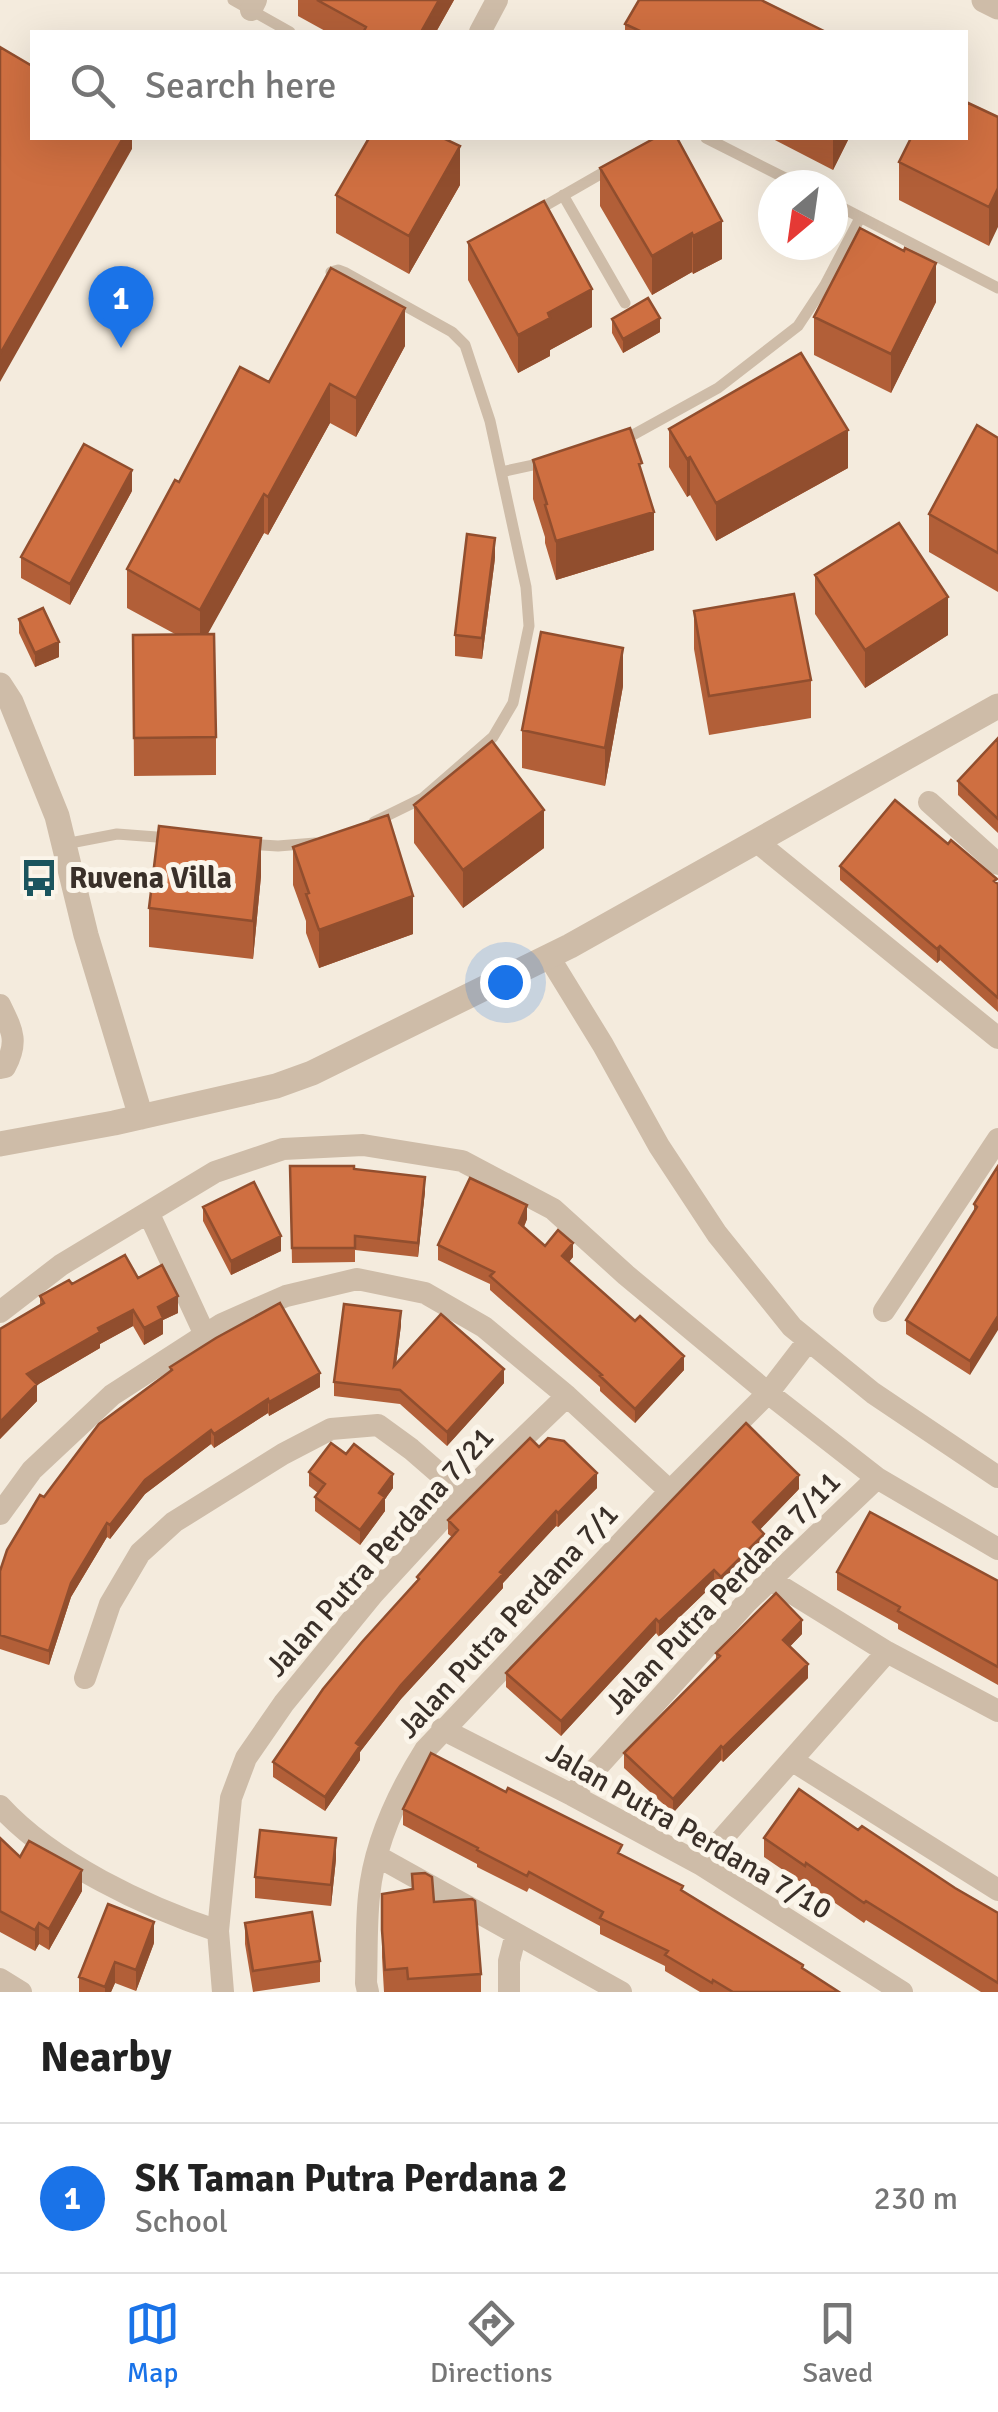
<!DOCTYPE html>
<style>
:root{--surface:#fff;--page:#f6f6f6;--text:#222;--muted:#767676;--line:#e0e0e0;--accent:#1a73e8}
body{margin:0;font-family:Signika,sans-serif;background:var(--page);color:var(--text)}
.compass{position:absolute;left:758px;top:170px;width:90px;height:90px;border-radius:50%;background:var(--surface);box-shadow:0 10px 40px #0002;rotate:209deg}
.you{position:absolute;left:505px;top:982px;width:35px;height:35px;margin:-25px;border:8px solid #fff;border-radius:50%;background:#1a73e8;box-shadow:0 0 0 15px #1a73e833}
.badge{display:grid;place-items:center;width:65px;height:65px;border-radius:50%;background:var(--accent);color:#fff;font-size:32px;font-weight:700}
.pin{position:absolute;translate:-50% -82px;filter:drop-shadow(0 2px 5px #0008)}
.pin::after{content:'';position:absolute;top:52px;width:35px;height:30px;background:inherit;clip-path:polygon(0 0,100% 0,50% 100%)}
.list{margin:0;padding:0;list-style:none}
h2{display:flex;justify-content:space-between;align-items:center;height:130px;margin:0;padding:0 40px;font-size:42px}
h2 small{font-size:32px;font-weight:400;color:var(--muted)}
.list li{display:grid;grid-template-columns:65px 1fr auto;gap:30px;align-items:center;box-sizing:border-box;height:150px;padding:0 40px;border-top:2px solid var(--line)}
.list b{display:block;font-size:38px;white-space:nowrap}
.list p{margin:0;font-size:32px;white-space:nowrap;color:var(--muted)}
.list em{font-size:32px;font-style:normal;color:var(--muted)}
.icon{flex:none;width:55px;height:55px;fill:none;stroke:currentColor;stroke-width:2;stroke-linecap:round;stroke-linejoin:round}
.map{position:relative;flex:none;width:998px;height:1992px;overflow:hidden}
.search{position:absolute;background:var(--surface);box-shadow:0 10px 40px #0002;left:30px;right:30px;top:30px;height:110px;display:flex;align-items:center;gap:25px;box-sizing:border-box;padding:0 35px;border-radius:0px;color:var(--muted);font-size:38px}
.sheet{height:280px;background:var(--surface)}
nav{display:flex;justify-content:space-around;align-items:center;box-sizing:border-box;height:140px;border-top:2px solid var(--line);background:var(--surface);font-size:28px;color:var(--muted)}
nav a{display:grid;justify-items:center;gap:5px}
nav .on{color:var(--accent)}
.map>svg:first-child{display:block}
.lines{fill:none;stroke-linecap:round;stroke-linejoin:round}
.service{stroke:#cebca8;stroke-width:11}
.minor{stroke:#cebca8;stroke-width:22}
.tertiary{stroke:#cebca8;stroke-width:25}
.wall{fill:#b25f38}
.shaded-wall{fill:#914e2e}
.building{fill:#cf6f41;stroke:#914e2e;stroke-width:2.5}
.labels{text-anchor:middle;dominant-baseline:central;stroke-width:10;stroke-linejoin:round;paint-order:stroke}
.poi-label{font-size:30px;font-weight:bold;fill:#3a3029;stroke:#fbf5ea;text-anchor:start}
.street-label{font-size:30px;fill:#3a3029;stroke:#fbf5ea}
</style>
<div class="map">
<svg width="998" height="1992" viewBox="0 0 998 1992">
<rect width="100%" height="100%" fill="#f4ebdd"/>
<g class="lines">
<path class="service" d="M233 0 290 32
M706 138 799 185
M563 195 625 303
M833 203 998 288
M536 211 611 168
M331 272 338 270 346 273 452 332 465 345 490 421 526 587 529 626 513 703 493 737 423 798 374 822
M622 441 718 388 798 326 825 285 860 218
M501 472 547 462
M65 844 117 834 170 838
M248 844 278 846 315 843"/>
<path class="minor" d="M251 10 256 0
M480 32 497 0
M929 802 998 864
M757 842 998 1038
M549 957 603 1045 659 1146 717 1234 792 1327 873 1393 998 1477
M0 1005C12 1030 19 1041 5 1067L0 1068
M149 1214 205 1335
M884 1311 998 1139
M0 1312 61 1265 215 1172 283 1149 363 1145 462 1161 553 1209 626 1275 768 1393 877 1478 998 1549
M0 1514 32 1470 112 1395 222 1324 286 1296 357 1279 425 1293 484 1327 567 1396 670 1491
M769 1579 887 1652 998 1711
M85 1678 110 1604 140 1553 174 1522 283 1454 331 1429 378 1425 411 1449 464 1495
M442 1729 572 1795 700 1864 902 1992
M793 1761 998 1890
M572 1795 746 1603 877 1478
M0 1806C52 1863 146 1907 218 1931
M377 1856 621 1992
M700 1864 887 1652
M0 1979 21 1992
M223 1992 218 1931 231 1798 246 1758 284 1703 373 1594 464 1495 567 1396
M368 1992 366 1983C367 1954 366 1925 369 1896 374 1845 398 1793 425 1750L670 1491 768 1393 808 1341
M509 1992V1961L516 1934"/>
<path class="tertiary" d="M984 0 998 7
M0 685 11 702 57 816 86 935 141 1117
M0 1144 114 1123 276 1086 312 1073 570 946 998 706"/>
</g>
<path class="wall" d="M298 0H454L436 32H327L298 16Z
M625 24 826 32H625Z
M998 117 989 246 899 200V162Z
M771 138H849L833 170Z
M600 168 722 221V259L693 274 692 272 652 295 600 206Z
M460 185 409 274 336 233V195Z
M468 242 592 327 550 350V356L518 373 468 280Z
M936 302 891 393 814 355V317Z
M612 319 660 332 623 353 612 333Z
M405 346 356 437 330 423 268 535 264 533 207 634 216 737V775L134 776 133 635 175 634 127 608V569L179 482 269 382Z
M669 429 848 468 716 541 690 495 687 497 669 467Z
M998 438V592L929 552V514Z
M533 460 642 474 654 550 556 580 545 543V537L533 499Z
M132 491 70 605 21 578V557Z
M495 558 482 659 455 656V635Z
M815 575 948 635 865 688 815 614Z
M694 611 811 680V718L709 735 694 649Z
M19 619 59 657 35 667 19 633Z
M623 686 605 786 522 768V730Z
M998 738V833L958 795V781Z
M414 805 544 848 463 908 414 843Z
M293 847 413 934 319 968 306 933V921L293 885Z
M840 866 997 883 998 1012 940 960 937 963 840 880Z
M261 876 253 959 149 947V908Z
M290 1166 354 1169 425 1191 418 1257 355 1250V1262L292 1263Z
M998 1166 970 1375 906 1334V1320L974 1212V1204Z
M203 1207 281 1251 231 1275 203 1221Z
M527 1219 524 1227 545 1246 573 1257 569 1262 684 1370 635 1423 600 1391V1387L490 1290V1284L438 1260V1245Z
M138 1278 178 1313 163 1320V1334L144 1345 133 1326 100 1344V1348L37 1385V1401L0 1439V1445V1329L40 1306V1296L72 1284Z
M401 1325 396 1364 504 1383 447 1446 400 1404 334 1396V1382Z
M170 1367 320 1387 269 1416 268 1413 214 1448 211 1444 145 1494 110 1539 107 1537 71 1597 49 1665 0 1649V1571L44 1497 170 1371Z
M539 1447 597 1488 558 1527 556 1526 503 1583V1588L401 1699 360 1752V1760L325 1811 273 1777V1762L417 1582V1577L452 1537 448 1534V1520Z
M309 1472 393 1488 385 1499V1511L360 1545 315 1511V1497L318 1493 309 1486Z
M799 1489 760 1529 764 1548 721 1592 714 1584 659 1637 656 1633 561 1736 506 1687V1673Z
M837 1572 998 1581V1685L898 1629V1624L837 1590Z
M802 1634 790 1646 808 1678 723 1762 721 1760 673 1813 624 1768V1753L716 1660V1653Z
M403 1809 622 1855 683 1891 839 1992H700L665 1971V1966L600 1934V1926L529 1888 527 1892 477 1867V1864L403 1825Z
M858 1830 998 1913V1992H981L866 1920 864 1923 806 1883 805 1885 764 1857V1838Z
M0 1838 20 1857 82 1891 49 1950 39 1944 35 1951 0 1932Z
M336 1859 331 1906 255 1898V1877Z
M382 1894 434 1902 481 1974V1992H384L382 1957Z
M245 1923 320 1961V1982L253 1992 245 1944Z
M154 1943 136 1991 115 1983 111 1992H79V1977Z"/>
<path class="shaded-wall" d="M439 0H454L436 32H421Z
M123 138H132V149L0 382V354Z
M833 138H849L833 170Z
M460 146V185L409 274V236Z
M998 188V227L989 246V207Z
M722 221V259L693 274V236Z
M692 233V272L652 295V256Z
M936 263V302L891 393V354Z
M592 289V327L550 350V356L518 373V335L548 313Z
M405 308V346L356 437V398Z
M660 318V332L623 353V339Z
M330 384V423L268 535V497Z
M848 430V468L716 541V503Z
M690 457V495L687 497V459Z
M132 470V491L70 605V584Z
M264 494V533L200 648V610Z
M654 512V550L556 580V541Z
M495 538V558L482 659V638Z
M948 597V635L865 688V650Z
M59 642V657L35 667V653Z
M623 648V686L605 786V748Z
M544 810V848L463 908V870Z
M261 838V876L253 959V921Z
M413 896V934L319 968V930Z
M940 946V960L937 963V949Z
M425 1177V1191L418 1257V1243Z
M527 1205V1219L519 1238V1223Z
M281 1236V1251L231 1275V1261Z
M573 1243V1257L562 1270V1256Z
M178 1296V1313L163 1320V1334L144 1345V1328L158 1307Z
M133 1310V1326L100 1344V1348L37 1385V1401L0 1439V1445V1422L27 1374 98 1328Z
M401 1311V1325L394 1380V1366Z
M998 1311V1330L970 1375V1361Z
M684 1356V1370L635 1423V1409Z
M504 1369V1383L447 1446V1432Z
M320 1373V1387L269 1416V1402Z
M268 1399V1413L214 1448V1434Z
M211 1430V1444L145 1494 110 1539V1525L145 1480Z
M597 1473V1488L558 1527V1513Z
M393 1474V1488L385 1499V1511L360 1545V1530L379 1493Z
M799 1475V1489L753 1537V1522Z
M556 1511V1526L503 1583V1588L401 1699 360 1752V1760L325 1811V1797L356 1743 401 1685 500 1572Z
M107 1523V1537L71 1597 49 1665V1651L71 1583Z
M764 1534V1548L721 1592V1577Z
M714 1570V1584L659 1637V1622Z
M656 1619V1633L561 1736V1721Z
M802 1620V1634L783 1654V1640Z
M808 1664V1678L723 1762V1748Z
M721 1746V1760L673 1813V1799Z
M336 1838V1859L331 1906V1885Z
M82 1870V1891L49 1950V1929Z
M154 1922V1943L136 1991V1970Z
M39 1923V1944L35 1951V1930Z
M115 1962V1983L111 1992H105V1987Z"/>
<path class="building" d="M317 0H439L421 32H366L364 31 366 27Z
M639 0H761L826 32H642L625 24Z
M0 47 32 66V138H123L0 354Z
M966 102 998 117V188L989 207 899 162 911 138H966Z
M369 138H443L460 146 409 236 336 195Z
M655 138H677L722 221 693 236 692 233 652 256 600 168Z
M544 201 592 289 548 313 550 318 518 335 468 242Z
M860 228 904 251 905 248 936 263 891 354 814 317Z
M331 268 405 308 356 398 330 384 268 497 264 494 200 610 127 569 175 480 179 482 240 367 269 382Z
M648 298 660 318 623 339 612 319Z
M801 353 848 430 716 503 690 457 687 459 669 429Z
M977 425 998 438V553L929 514Z
M630 428 642 463 639 464 654 512 556 541 545 505 547 504 533 460Z
M84 444 132 470 70 584 21 557Z
M899 523 948 597 865 650 815 575Z
M467 534 495 538 482 638 455 635Z
M794 594 811 680 709 696 694 611Z
M43 608 59 642 35 653 19 619Z
M541 632 623 648 605 748 522 730Z
M214 634 216 737 134 738 133 635Z
M998 738V819L958 781Z
M492 741 544 810 463 870 414 805Z
M895 800 948 844 951 840 997 879 994 881 998 884V998L940 946 937 949 840 866Z
M388 815 413 896 319 930 306 894 309 893 293 847Z
M159 826 261 838 253 921 149 908Z
M290 1166H354V1169L425 1177 418 1243 355 1236V1248H292Z
M998 1166V1316L970 1361 906 1320 977 1207 974 1204Z
M470 1178 527 1205 519 1223 545 1246 558 1230 573 1243 562 1256 635 1321 640 1316 684 1356 635 1409 600 1376 602 1375 490 1276 494 1272 438 1245Z
M254 1182 281 1236 231 1261 203 1207Z
M125 1255 138 1278 162 1265 178 1296 158 1307 163 1318 144 1328 133 1310 98 1328 100 1332 27 1374 37 1384 0 1422V1329L44 1303 40 1296 69 1280 72 1284Z
M280 1303 320 1373 269 1402 268 1399 214 1434 211 1430 145 1480 110 1525 107 1523 71 1583 49 1651 0 1635V1571L7 1550 40 1495 44 1497 99 1424 172 1370 170 1367 216 1338Z
M344 1304 401 1311 394 1366 441 1314 504 1369 447 1432 400 1390 334 1382Z
M746 1423 799 1475 753 1522 764 1534 721 1577 714 1570 659 1622 656 1619 561 1721 506 1673Z
M530 1438 539 1447 548 1438 564 1441 597 1473 558 1513 556 1511 500 1572 503 1574 401 1685 356 1743 360 1746 325 1797 273 1762 323 1689 362 1642 419 1579 417 1577 458 1530 448 1520Z
M331 1443 346 1454 354 1444 393 1474 379 1493 385 1497 360 1530 315 1497 325 1484 309 1472Z
M870 1512 998 1581V1667L898 1611 900 1607 837 1572Z
M776 1593 802 1620 783 1640 808 1664 723 1748 721 1746 673 1799 624 1753 720 1656 716 1653Z
M431 1753 506 1792 508 1788 622 1845 618 1853 683 1886 681 1890 803 1965 802 1968 839 1992H733L713 1980 712 1983 665 1955 668 1951 600 1918 603 1912 529 1872 527 1876 477 1850 478 1848 403 1809Z
M799 1789 858 1830 862 1826 955 1888 998 1913V1983L866 1901 864 1903 806 1863 805 1866 764 1838Z
M260 1830 336 1838 331 1885 255 1877Z
M0 1838 20 1857 29 1841 82 1870 49 1929 39 1923 35 1930 0 1911Z
M425 1873 432 1877 434 1902 472 1899 475 1901 481 1974 408 1979 407 1968 385 1970 382 1930V1894L413 1889 412 1874Z
M108 1904 154 1922 136 1970 115 1962 105 1987 79 1977Z
M312 1912 320 1961 253 1971 245 1923Z"/>
<defs>
<g id="bus-bare" transform="scale(3)"><path d="M-5-6H5V4H4V6H2V4H-2V6H-4V4H-5ZM-3.5-4V0h7V-4ZM-3.5 1.2v1.5H-2V1.2ZM2 1.2v1.5H3.5V1.2Z" fill="#1b555f" stroke="#fbf5ea" stroke-width="2.5" paint-order="stroke"/></g>
</defs>
<g fill-rule="evenodd">
<use href="#bus-bare" x="39" y="878"/>
</g>
<g class="labels">
<g class="poi-label">
<text x="69" y="878">Ruvena Villa</text>
</g>
<g class="street-label">
<text transform="translate(380 1552) rotate(-48)">Jalan Putra Perdana 7/21</text>
<text transform="translate(723 1593) rotate(-46)">Jalan Putra Perdana 7/11</text>
<text transform="translate(508 1621) rotate(-47)">Jalan Putra Perdana 7/1</text>
<text transform="translate(689 1831) rotate(30)">Jalan Putra Perdana 7/10</text>
</g>
</g>
</svg>
<svg class="compass" viewBox="-18 -18 36 36"><path d="M0-13l5 13h-10z" fill="#e53935"/><path d="M0 13l5-13h-10z" fill="#767676"/></svg>
<div class="you"></div>
<div class="pin badge" style="left:121px;top:348px">1</div>
<div class="search"><svg class="icon" aria-label="search" viewBox="0 0 24 24"><circle cx="10" cy="10" r="6"/><path d="M15 15l6 6"/></svg>Search here</div>
</div>
<section class="sheet">
<h2>Nearby<small></small></h2>
<ul class="list">
<li><span class="badge">1</span><div><b>SK Taman Putra Perdana 2</b><p>School</p></div><em>230 m</em></li>
</ul>
</section>
<nav>
<a class="on"><svg class="icon" aria-label="map" viewBox="0 0 24 24"><path d="M3 6l6-2 6 2 6-2v14l-6 2-6-2-6 2zM9 4v14M15 6v14"/></svg>Map</a>
<a><svg class="icon" aria-label="directions" viewBox="0 0 24 24"><path d="M12 3l9 9-9 9-9-9zM9 14v-3h6M13 9l2 2-2 2"/></svg>Directions</a>
<a><svg class="icon" aria-label="saved" viewBox="0 0 24 24"><path d="M7 4h10v16l-5-4-5 4z"/></svg>Saved</a>
</nav>
